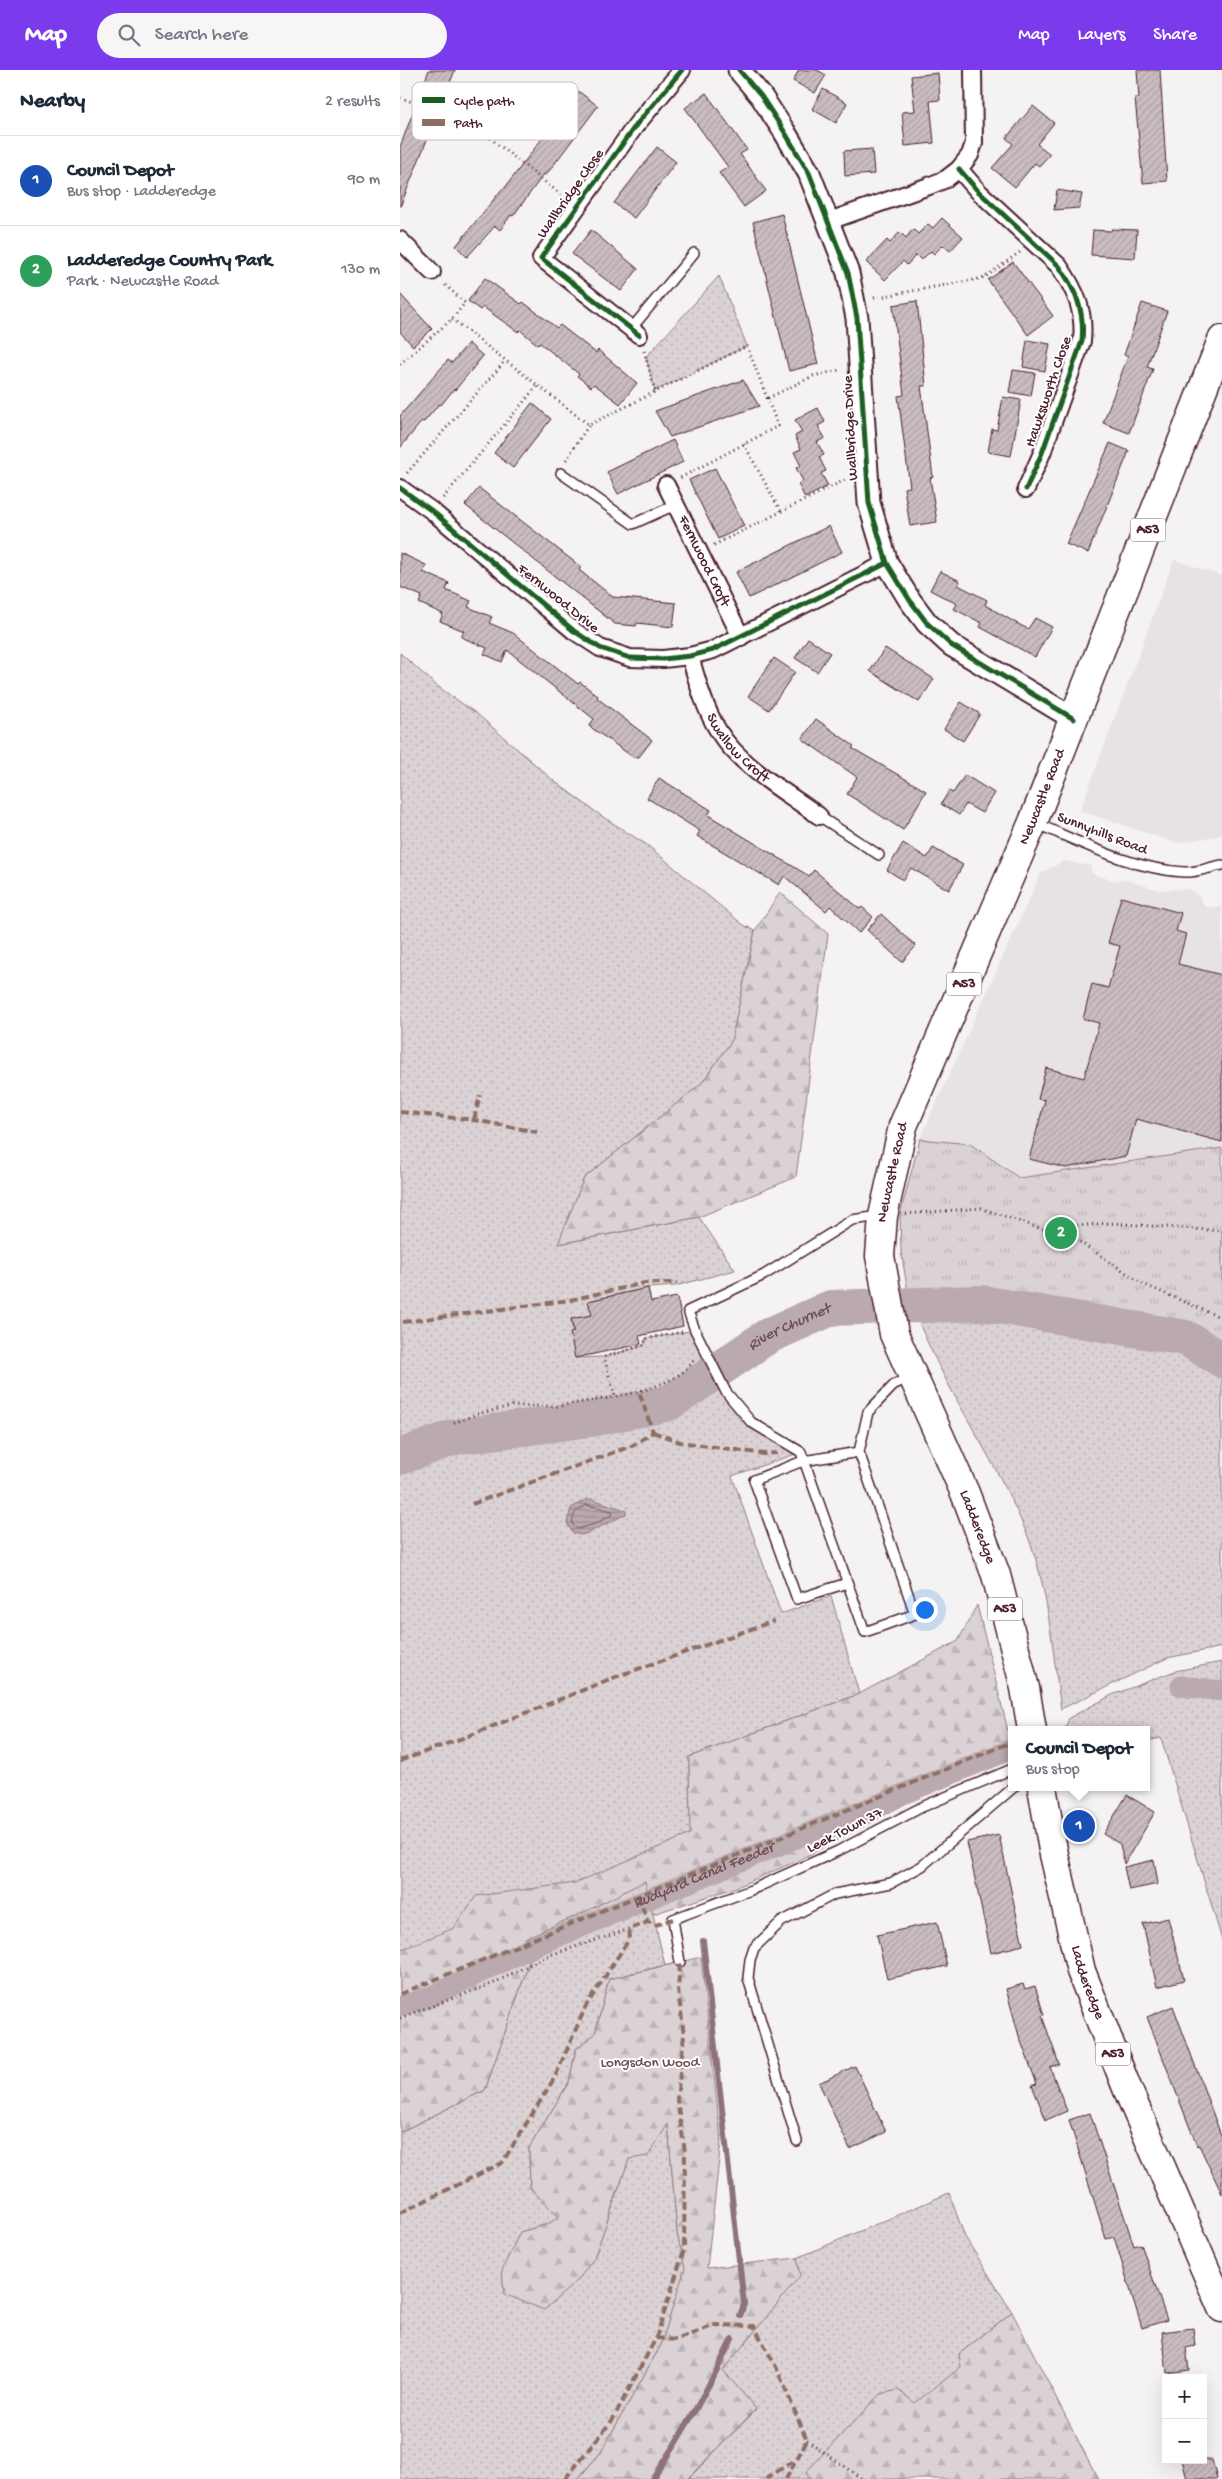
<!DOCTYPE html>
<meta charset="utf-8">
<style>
:root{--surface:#fff;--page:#f6f6f7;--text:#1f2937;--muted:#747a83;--line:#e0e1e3;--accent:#7c3aed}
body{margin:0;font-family:"Gochi Hand",sans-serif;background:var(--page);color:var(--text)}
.controls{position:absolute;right:15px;bottom:15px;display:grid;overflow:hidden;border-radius:0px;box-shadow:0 5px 20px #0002}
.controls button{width:45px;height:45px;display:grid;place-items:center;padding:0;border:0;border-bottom:1px solid var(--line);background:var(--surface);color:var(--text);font:25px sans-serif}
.you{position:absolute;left:524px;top:1539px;width:18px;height:18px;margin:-12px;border:4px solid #fff;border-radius:50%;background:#1a73e8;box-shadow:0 0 0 8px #1a73e833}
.badge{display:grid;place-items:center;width:32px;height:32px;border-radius:50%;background:var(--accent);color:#fff;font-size:16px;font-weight:700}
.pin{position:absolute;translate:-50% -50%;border:2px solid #fff;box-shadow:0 1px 5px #0006}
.popup{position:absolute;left:608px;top:1656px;width:142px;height:65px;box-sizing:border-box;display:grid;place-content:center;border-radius:0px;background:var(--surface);filter:drop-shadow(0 1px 4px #0005);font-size:16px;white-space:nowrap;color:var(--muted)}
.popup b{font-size:19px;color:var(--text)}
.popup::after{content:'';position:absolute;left:50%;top:100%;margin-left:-10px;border:10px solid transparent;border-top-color:var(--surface)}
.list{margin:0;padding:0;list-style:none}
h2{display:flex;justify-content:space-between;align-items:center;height:65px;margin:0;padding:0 20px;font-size:21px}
h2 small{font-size:16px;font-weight:400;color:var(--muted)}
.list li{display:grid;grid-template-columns:32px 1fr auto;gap:15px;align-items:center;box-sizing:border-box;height:90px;padding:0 20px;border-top:1px solid var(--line)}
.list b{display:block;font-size:19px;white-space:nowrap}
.list p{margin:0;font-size:16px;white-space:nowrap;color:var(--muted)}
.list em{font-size:16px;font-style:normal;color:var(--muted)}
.icon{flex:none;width:28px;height:28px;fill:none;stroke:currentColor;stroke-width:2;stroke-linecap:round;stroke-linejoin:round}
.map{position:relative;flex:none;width:822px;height:2409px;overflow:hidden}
header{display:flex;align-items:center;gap:30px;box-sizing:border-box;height:70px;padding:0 25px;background:var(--accent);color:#fff}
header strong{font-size:24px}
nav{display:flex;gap:28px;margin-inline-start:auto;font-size:18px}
.search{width:350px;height:45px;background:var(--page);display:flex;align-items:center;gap:12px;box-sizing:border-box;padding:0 18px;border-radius:28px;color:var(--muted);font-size:19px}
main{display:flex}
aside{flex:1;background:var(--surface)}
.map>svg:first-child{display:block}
.built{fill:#e7e2e3}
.grass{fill:url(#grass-dots);stroke:#927880}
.forest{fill:url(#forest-firs);stroke:#927880}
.park{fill:url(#park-tufts);stroke:#927880}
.water{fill:url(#water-rules);stroke:#8d727a}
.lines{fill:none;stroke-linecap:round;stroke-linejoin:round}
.shore{stroke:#77565f;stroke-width:1}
.stream{stroke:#8d727a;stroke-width:6}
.canal{stroke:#baa9ae;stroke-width:21}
.river{stroke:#baa9ae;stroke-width:36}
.building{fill:url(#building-hatch);stroke:#4a1f2b}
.service-casing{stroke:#4a1f2b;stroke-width:12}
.minor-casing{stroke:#4a1f2b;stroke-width:20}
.tertiary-casing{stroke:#4a1f2b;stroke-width:25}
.trunk-casing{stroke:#4a1f2b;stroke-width:31}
.path{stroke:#4a1f2b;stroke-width:3;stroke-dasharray:1 4;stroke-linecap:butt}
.service{stroke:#fff;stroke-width:9}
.minor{stroke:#fff;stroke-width:16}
.tertiary{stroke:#fff;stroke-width:21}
.trunk{stroke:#fff;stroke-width:28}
.quiet{stroke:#8d6e63;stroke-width:4;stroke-dasharray:8 4;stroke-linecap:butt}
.cycleway-casing{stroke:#fff;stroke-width:8}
.cycleway{stroke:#1b5e20;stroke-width:5}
.labels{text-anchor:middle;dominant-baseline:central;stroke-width:4;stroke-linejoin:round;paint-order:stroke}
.shield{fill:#fff;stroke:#80626b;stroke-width:1}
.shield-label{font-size:14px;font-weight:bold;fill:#4a1f2b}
.street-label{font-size:15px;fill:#4a1f2b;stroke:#fff}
.park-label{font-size:15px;fill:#6e4c56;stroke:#fff}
.water-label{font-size:16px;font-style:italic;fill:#714f59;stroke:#fff}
.key{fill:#fff;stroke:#c9bcbf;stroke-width:1}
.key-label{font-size:14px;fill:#4a1f2b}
</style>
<header>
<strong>Map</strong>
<div class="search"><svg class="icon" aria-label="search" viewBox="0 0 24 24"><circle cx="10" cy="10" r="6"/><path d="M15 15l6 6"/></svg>Search here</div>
<nav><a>Map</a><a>Layers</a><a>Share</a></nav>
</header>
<main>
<aside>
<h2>Nearby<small>2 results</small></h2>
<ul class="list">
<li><span class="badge" style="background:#1a4fb4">1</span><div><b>Council Depot</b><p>Bus stop · Ladderedge</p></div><em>90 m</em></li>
<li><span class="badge" style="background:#2e9e5b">2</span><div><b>Ladderedge Country Park</b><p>Park · Newcastle Road</p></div><em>130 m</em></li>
</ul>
</aside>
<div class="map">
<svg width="822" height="2409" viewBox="0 0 822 2409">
<defs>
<pattern id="grass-dots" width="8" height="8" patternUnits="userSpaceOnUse" patternTransform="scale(1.25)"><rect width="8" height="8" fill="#dbd2d5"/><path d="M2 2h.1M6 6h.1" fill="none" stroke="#bdb4b7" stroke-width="1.8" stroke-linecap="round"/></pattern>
<pattern id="forest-firs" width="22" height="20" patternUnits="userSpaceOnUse" patternTransform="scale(1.25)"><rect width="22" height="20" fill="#dbd2d5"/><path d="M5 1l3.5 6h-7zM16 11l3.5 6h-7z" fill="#bdb4b7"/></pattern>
<pattern id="park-tufts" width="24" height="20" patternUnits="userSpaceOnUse" patternTransform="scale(1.25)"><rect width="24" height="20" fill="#dbd2d5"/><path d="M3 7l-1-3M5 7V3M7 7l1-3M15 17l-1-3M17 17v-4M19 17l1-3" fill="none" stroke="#bdb4b7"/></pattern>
<pattern id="water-rules" width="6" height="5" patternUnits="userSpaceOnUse" patternTransform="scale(1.25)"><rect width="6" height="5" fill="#baa9ae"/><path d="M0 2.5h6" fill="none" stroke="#99898e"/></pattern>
<pattern id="building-hatch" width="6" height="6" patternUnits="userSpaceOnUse" patternTransform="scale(1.25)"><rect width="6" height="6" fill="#cabdc1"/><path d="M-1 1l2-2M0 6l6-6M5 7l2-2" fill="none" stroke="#afa2a6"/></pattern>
</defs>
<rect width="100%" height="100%" fill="#f4f2f2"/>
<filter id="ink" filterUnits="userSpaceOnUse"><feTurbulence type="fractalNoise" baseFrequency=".02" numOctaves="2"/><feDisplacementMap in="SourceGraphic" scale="10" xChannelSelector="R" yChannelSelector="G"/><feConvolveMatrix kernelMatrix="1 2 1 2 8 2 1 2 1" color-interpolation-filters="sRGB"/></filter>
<g filter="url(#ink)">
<path class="built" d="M774 490 822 506V765L777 773 680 741Z
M664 791 691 796 692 804 716 811 726 810 759 820 788 819 799 826 805 837H822V1078L618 1108 570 1074 520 1069 641 803Z"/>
<path class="grass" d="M319 206 347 276 255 321 246 287Z
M0 583 37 616 77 644 154 711 200 745 247 775 342 854 355 861 331 972 301 1014 184 1108 159 1174 299 1147 335 1200 275 1216 248 1218 189 1231 192 1245 171 1249 176 1288 204 1287 245 1275V1269L295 1260 326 1322 351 1352 401 1382 332 1406 381 1544 431 1526 459 1624 289 1687 291 1787 245 1811 265 1895 209 1909 195 1964 176 1979 169 2012 129 2078 130 2118 159 2147 148 2154 120 2162 194 2188 229 2089 268 2053 277 2163 286 2198 261 2275 201 2382 178 2409H0V2062L85 2020 130 1890 124 1868 0 1919Z
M822 1139V1577L767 1588 661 1639C652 1579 649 1514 624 1457 589 1376 535 1307 508 1222L582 1221 665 1237Z
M822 1592V1870L761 1668 747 1671 746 1660H665L669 1648 712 1625 775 1601Z
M549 2123 565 2167 612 2242 559 2284 562 2297 515 2334 498 2320 406 2402 410 2409H288L356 2340 323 2300 399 2206 397 2188Z"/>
<path class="forest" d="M380 822 428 864 396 1107 299 1147 158 1174 184 1108 301 1014 331 972 355 861Z
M577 1535 611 1673V1685L543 1714 397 1791 334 1818 253 1844 245 1811 187 1841 125 1868 130 1890 85 2020 0 2062V1880L54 1858 76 1826 175 1813 290 1764 289 1687 459 1624 558 1571Z
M301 1887 321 2071 307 2198 397 2188 400 2206 323 2300 356 2339 287 2409H178L201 2382 261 2275 285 2198 277 2163 268 2054 248 2086 229 2089 194 2188 178 2210 144 2240 104 2224 102 2200 120 2162 148 2154 159 2147 130 2118 129 2078 169 2012 176 1979 195 1964 209 1909Z
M612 2242 698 2409H410L406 2402 480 2324 498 2320 515 2333 561 2297 559 2284Z"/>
<path class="park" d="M520 1069 570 1074 619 1108 822 1078V1280L789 1259 582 1221 508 1222 501 1181 500 1145Z"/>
<path class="water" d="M192 1429 222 1439 226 1441V1444L188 1463 181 1465 173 1463 167 1453 171 1438 185 1430Z"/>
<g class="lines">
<path class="shore" d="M187 1435 212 1441 213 1444 195 1454 177 1459 173 1455C171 1443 178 1440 187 1435Z"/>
<path class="stream" d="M303 1871 344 2234 340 2246
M252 2409C283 2364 309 2318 332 2269"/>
<g class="canal">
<path d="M781 1616 822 1621"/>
<path id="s1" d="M0 1936 28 1928 137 1875 612 1679"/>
</g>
<path class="river" id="s2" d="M0 1387 55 1367 190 1349 269 1333 368 1266 431 1238 581 1233 786 1268 822 1290"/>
</g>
<path class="building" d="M29 0H55L0 137V77Z
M399 0H417L426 5 415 23 393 11Z
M737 0H760L767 111 743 113 735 28H739Z
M538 3 540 30 530 31 534 73 505 76 502 42 515 41 511 6Z
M423 19 447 33 436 53 412 39Z
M178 21 198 36 146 105 144 104 113 146 111 145 100 160 95 156 67 187 56 176 103 118 104 119Z
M306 23 347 80 340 84 366 121 344 137 319 103 328 97 285 38Z
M633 36 654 53 637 74 650 84 639 96 635 93 615 117 592 98 613 74 606 68Z
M257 77 276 92 234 148 214 133Z
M472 79 474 104 445 106 444 81Z
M657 120 682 124 679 138 654 140Z
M382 144 418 294 389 301 353 152Z
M542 148 563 167 550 181 543 175 534 184 531 181 521 190 516 185 507 195 503 191 485 210 466 192 487 170 490 173 500 162 506 168 513 159 518 164 528 154 533 158Z
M712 159 737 160 735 188 691 185 693 160 711 161Z
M191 160 238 199 221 221 172 184Z
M613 192 653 246 628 265 588 210Z
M85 208 121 234 123 232 157 258 160 255 196 283 198 280 237 313 220 334 194 314 191 317 177 306 179 304 140 273 138 275 120 260 118 262 83 237 80 240 68 231Z
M0 224 32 259 13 276 0 262Z
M517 231 526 316H521L533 407 530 408 537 452 510 456 504 418 510 417 498 326 504 325 493 235Z
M742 233 767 241 747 297 753 299 729 363 703 353 728 286 724 285Z
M627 270 650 274 645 301 623 297Z
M68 273 83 286 55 320 54 319 41 335 39 334 24 352 22 351 0 378V346L48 290 52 293Z
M613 300 635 303 631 326 609 322Z
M343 310 359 336 270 367 255 341Z
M603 327 621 330 611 386 588 382 592 359 597 360Z
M132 333 151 349 113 398 94 383Z
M418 338 425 352 418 356 425 368 417 372 424 385 419 387 426 401 421 403 428 416 405 428 398 414 403 411 396 398 401 396 394 382 401 379 395 366 402 362 395 350Z
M273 370 283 392 218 424 207 402Z
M710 373 729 381 688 483 666 474Z
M315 398 344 456 318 469 289 410Z
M79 418 181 497 179 500 213 527 276 533 273 557 237 553 236 556 215 554 65 435Z
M429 456 442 482 349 528 336 502Z
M0 483 26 495 23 502 49 513 46 520 71 531 68 537 92 547 89 553 113 563 178 614 180 612 198 626 197 628 252 670 239 687H233L189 656 194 649 107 580 102 592 84 584 87 578 61 567 64 561 40 551 43 544 19 533 22 526 0 517Z
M540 501 560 511 558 515 587 530 585 535 616 553 628 559 635 548 652 557 635 587 580 557 582 553 554 539 557 534 530 520Z
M408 568 430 583 417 602 395 588Z
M485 578 534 609 519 632 470 601Z
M374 588 395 602 369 640 348 626Z
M561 632 580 644 563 671 544 659Z
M416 649 454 676 452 678 526 721 503 760 447 724 457 707 402 669Z
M565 705 594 723 582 743 566 734 559 745 541 734 549 721 553 723Z
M259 708 311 740 308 745 409 806 414 800 460 839 462 837 473 847 459 863 430 836 426 841 384 806 379 815 297 766 300 761 247 728Z
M503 773 527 788 533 778 563 795 549 820 511 798 503 810 487 800Z
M721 827 781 843 776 861 786 864 778 894 822 905V1072L736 1049 726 1086 666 1098 629 1089 645 1030 638 1029 646 998 684 1008 699 953 683 949 692 914 708 918 720 876 708 873Z
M481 844 516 876 502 892 467 860Z
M248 1218 251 1232 277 1227 283 1256 239 1266 241 1274 175 1288 170 1263 174 1262 171 1249 192 1245 188 1231Z
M727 1725 755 1742 724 1794 720 1774 703 1764Z
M599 1765 623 1875 591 1883 567 1772Z
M754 1790 758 1814 729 1820 724 1797Z
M768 1848 784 1910 757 1917 743 1854Z
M537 1852 547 1896 487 1909 477 1865Z
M623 1914 625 1919 635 1916 644 1945 642 1946 659 1994 650 1997 667 2041 646 2050 632 2015 637 2014 619 1966 606 1919Z
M773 1936 822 2068V2124L799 2075 797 2076 747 1947Z
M455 1996 486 2062 450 2079 419 2013Z
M690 2043 734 2176 741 2174 767 2250 742 2258 714 2167 706 2169 669 2050Z
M793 2258 795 2276 786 2278 789 2300 767 2303 762 2262Z
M782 2390H812L817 2409H787Z"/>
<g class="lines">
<g class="service-casing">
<path id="service" d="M231 259 294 183
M161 403 233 454 275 435
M419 746 479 785
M635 753C683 773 731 799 784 802 796 803 810 797 822 795
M480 1146 452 1150 364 1205 288 1241 295 1260 326 1322 351 1352 401 1382 465 1562 515 1544 459 1382 468 1342 495 1314 511 1307
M447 1513 397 1529 354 1410 403 1391 459 1382
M280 1892 273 1849 351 1820 438 1781 522 1737 612 1699
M397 2071 348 1908 350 1890 354 1878 381 1852 435 1824 491 1813 522 1796 614 1717"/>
</g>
<g class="minor-casing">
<g id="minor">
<path d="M559 99 578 121 659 196C676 221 685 241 682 271L642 383 626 419"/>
<path d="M429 151 529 116 546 109 559 99 570 85 574 73 573 0"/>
<path d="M0 170 32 202"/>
<path d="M239 265 141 188 236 55 282 0"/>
<path id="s3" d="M266 415 341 567"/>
<path d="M0 418 32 441 174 561 200 578 230 588 263 589 290 586 313 580 487 493"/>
<path id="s4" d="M290 586C297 611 305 640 319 662 340 696 387 723 419 746"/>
</g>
</g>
<g class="tertiary-casing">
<path id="tertiary" d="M339 0 361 26 384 61 409 103 448 203 457 248 469 433 487 493 509 529 527 553 551 575 674 649"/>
</g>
<g class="trunk-casing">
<g id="trunk">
<path id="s5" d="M632 1660 625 1618 596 1505 565 1423 494 1264 480 1186 483 1146 503 1056 633 752 822 270"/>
<path id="s6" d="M642 1717 653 1780 681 1901 727 2018 822 2238"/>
</g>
</g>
<path class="path" d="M0 28 66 49 164 127
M474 228 584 208 620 182
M52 249 189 355 347 276 378 356 280 408
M244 281 255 321
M0 294 52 249 65 233 43 213
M368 328 413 306 440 300
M344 374 381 442
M166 390 189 355
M7 403 105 291
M43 428 137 316
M314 475 447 409
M506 1144 581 1138 642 1159 710 1153 822 1161
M659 1158 743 1214 822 1248
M282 1262 245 1269V1275L204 1287 215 1327C239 1322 282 1312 294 1289
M54 1353 77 1344 112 1336H157L215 1327
M0 1948 94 1913 147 1886 230 1859
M407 2370 462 2409"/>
<use href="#service" class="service"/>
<use href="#minor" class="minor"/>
<use href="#tertiary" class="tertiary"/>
<use href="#trunk" class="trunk"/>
<path class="quiet" d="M0 1042 74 1050 137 1062
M74 1050 80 1025
M3 1252 170 1230 245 1213H277
M253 1362 280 1372 364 1384 377 1383
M72 1434 234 1375 253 1362 239 1322
M0 1691 71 1665 218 1606 374 1551
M238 1826 248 1852
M0 1924 612 1672
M0 2143 102 2093 155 2007 186 1936 228 1871 230 1859 248 1852 256 1855 273 1849
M256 2268 276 2270 315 2255 354 2256 377 2299 407 2370 386 2409
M165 2409 213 2349 256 2268 284 2180 285 2082 277 2030 284 1965 278 1920 280 1892
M366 2409 396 2389"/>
<g class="cycleway-casing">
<path id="cycleway" d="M339 0 361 26 384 61 409 103 448 203 457 248 469 433 487 493 509 529 527 553 551 575 674 649
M559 99 578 121 659 196C676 221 685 241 682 271L642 383 626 419
M239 265 141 188 236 55 282 0
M0 418 32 441 174 561 200 578 230 588 263 589 290 586 313 580 487 493"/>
</g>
<use href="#cycleway" class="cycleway"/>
</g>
</g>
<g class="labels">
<g class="shield">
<rect x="730.5" y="448.5" width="35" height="23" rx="4"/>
<rect x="546.5" y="902.5" width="35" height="23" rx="4"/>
<rect x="587.5" y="1527.5" width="35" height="23" rx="4"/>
<rect x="695.5" y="1972.5" width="35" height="23" rx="4"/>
</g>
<g class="shield-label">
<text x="748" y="460">A53</text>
<text x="564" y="914">A53</text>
<text x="605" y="1539">A53</text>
<text x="713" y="1984">A53</text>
</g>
<g class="street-label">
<text transform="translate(171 124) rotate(-55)">Wallbridge Close</text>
<text transform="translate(649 322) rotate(-71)">Hawksworth Close</text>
<text transform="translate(451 358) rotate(-93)">Wallbridge Drive</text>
<text stroke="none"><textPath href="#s3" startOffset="85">Fernwood Croft</textPath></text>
<text transform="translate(158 529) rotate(39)">Fernwood Drive</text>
<text stroke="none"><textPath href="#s4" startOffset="106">Swallow Croft</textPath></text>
<text stroke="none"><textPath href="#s5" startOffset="990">Newcastle Road</textPath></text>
<text transform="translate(702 764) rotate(21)">Sunnyhills Road</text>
<text stroke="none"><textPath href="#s5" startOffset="585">Newcastle Road</textPath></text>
<text transform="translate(577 1457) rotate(69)">Ladderedge</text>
<text transform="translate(445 1761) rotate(-27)">Leek Town 37</text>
<text stroke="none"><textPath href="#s6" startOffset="201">Ladderedge</textPath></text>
</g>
<g class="park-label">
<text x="250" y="1993">Longsdon Wood</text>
</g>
<g class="water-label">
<text stroke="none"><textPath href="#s2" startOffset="418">River Churnet</textPath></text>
<text stroke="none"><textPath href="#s1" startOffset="331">Rudyard Canal Feeder</textPath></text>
</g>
</g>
<rect x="12" y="12" width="166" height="58" rx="8" class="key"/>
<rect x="22" y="27" width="23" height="6" fill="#1b5e20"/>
<rect x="22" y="49" width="23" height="7" fill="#8d6e63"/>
<g class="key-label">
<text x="54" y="35">Cycle path</text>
<text x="54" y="57">Path</text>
</g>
</svg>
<div class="controls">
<button>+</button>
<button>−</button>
</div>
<div class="you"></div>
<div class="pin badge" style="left:679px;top:1756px;background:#1a4fb4">1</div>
<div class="popup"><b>Council Depot</b>Bus stop</div>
<div class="pin badge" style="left:661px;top:1163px;background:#2e9e5b">2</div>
</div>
</main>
